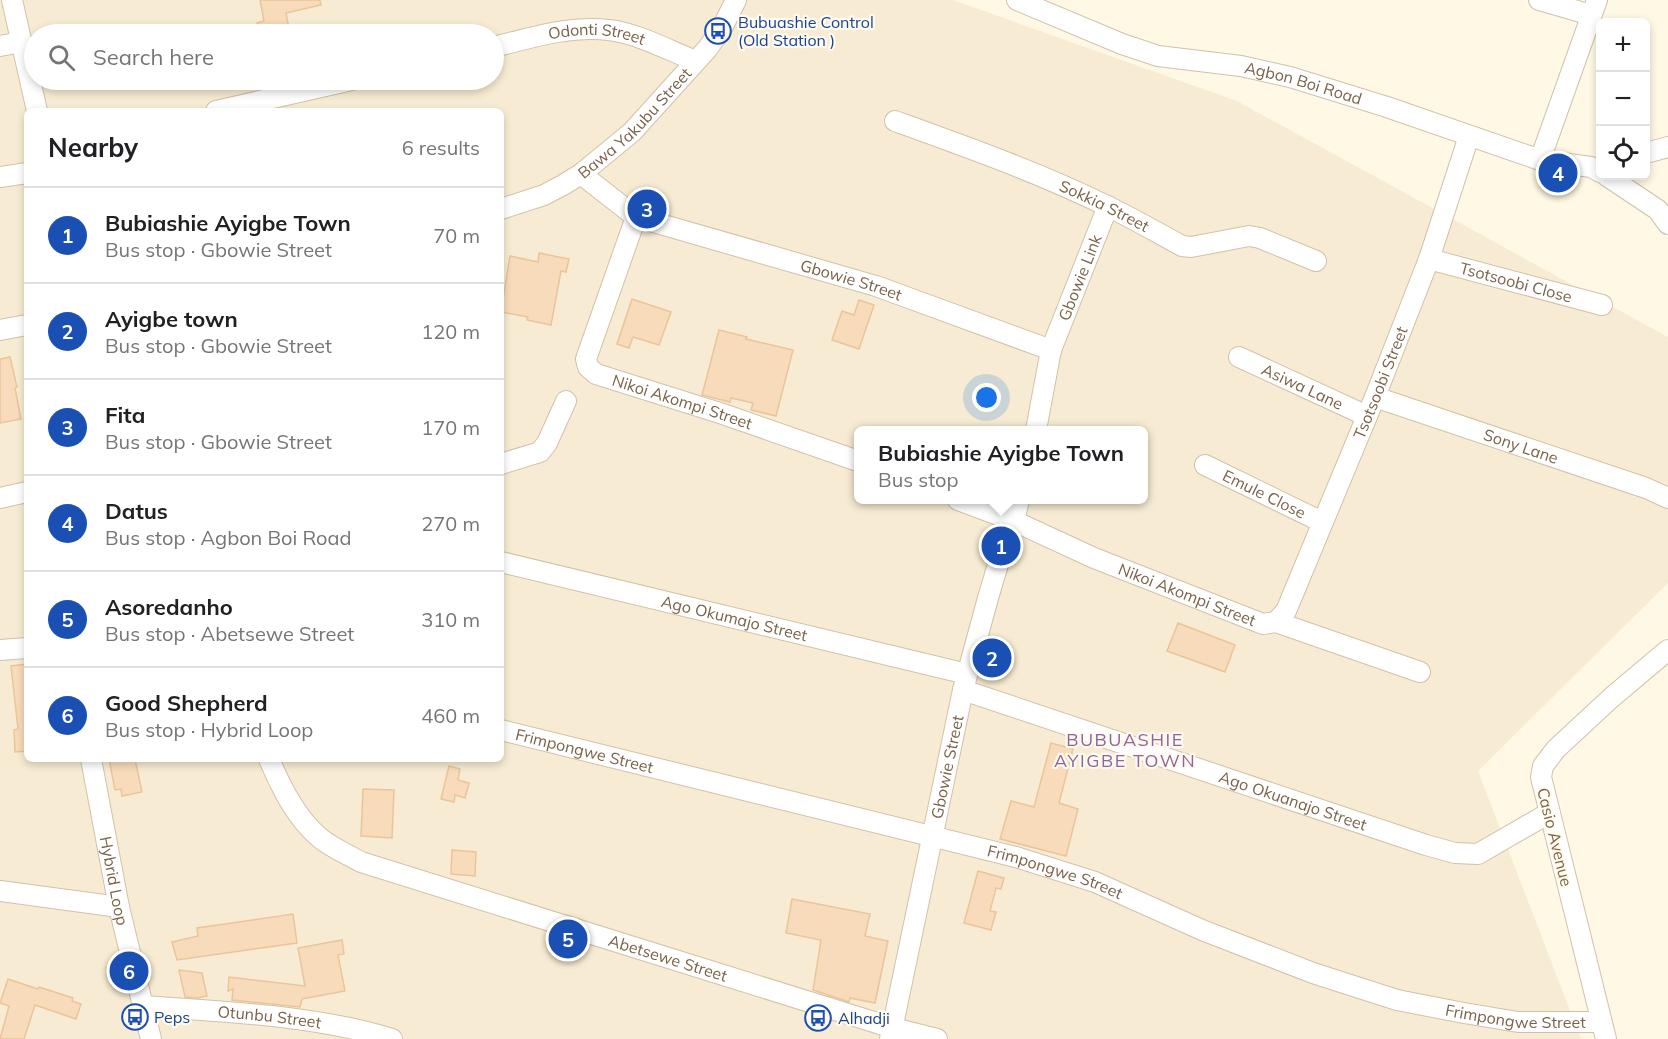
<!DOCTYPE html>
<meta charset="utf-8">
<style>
:root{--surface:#fff;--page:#f2f2f2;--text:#202124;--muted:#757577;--line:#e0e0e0;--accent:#0b8043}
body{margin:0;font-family:Mulish,sans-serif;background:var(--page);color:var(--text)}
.controls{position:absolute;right:18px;top:18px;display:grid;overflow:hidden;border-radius:9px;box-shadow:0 3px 9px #0003}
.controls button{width:54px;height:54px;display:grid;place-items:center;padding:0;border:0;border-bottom:2px solid var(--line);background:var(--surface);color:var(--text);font:30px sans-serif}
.you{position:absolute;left:987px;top:398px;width:21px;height:21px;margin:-15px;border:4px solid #fff;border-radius:50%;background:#1a73e8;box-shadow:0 0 0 9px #1a73e833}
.badge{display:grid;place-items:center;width:39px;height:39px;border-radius:50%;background:var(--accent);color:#fff;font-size:20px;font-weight:700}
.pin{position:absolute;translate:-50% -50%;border:3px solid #fff;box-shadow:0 2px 6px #0006}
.popup{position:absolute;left:854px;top:426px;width:294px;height:78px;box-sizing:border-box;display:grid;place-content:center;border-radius:9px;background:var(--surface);filter:drop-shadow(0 2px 4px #0005);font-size:20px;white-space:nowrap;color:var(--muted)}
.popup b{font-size:22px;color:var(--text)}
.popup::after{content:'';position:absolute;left:50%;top:100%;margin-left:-12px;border:12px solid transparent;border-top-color:var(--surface)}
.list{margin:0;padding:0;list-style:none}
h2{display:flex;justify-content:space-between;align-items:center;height:78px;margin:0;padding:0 24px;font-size:26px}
h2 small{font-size:20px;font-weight:400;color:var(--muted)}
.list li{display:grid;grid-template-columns:39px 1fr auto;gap:18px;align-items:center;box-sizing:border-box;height:96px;padding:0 24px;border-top:2px solid var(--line)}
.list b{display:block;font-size:22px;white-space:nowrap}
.list p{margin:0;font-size:20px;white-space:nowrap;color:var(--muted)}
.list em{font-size:20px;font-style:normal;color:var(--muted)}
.icon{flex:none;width:33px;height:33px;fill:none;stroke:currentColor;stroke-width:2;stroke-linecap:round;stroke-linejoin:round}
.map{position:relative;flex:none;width:1668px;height:1039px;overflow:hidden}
.search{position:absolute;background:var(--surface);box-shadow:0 3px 9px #0003;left:24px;top:24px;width:480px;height:66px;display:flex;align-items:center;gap:15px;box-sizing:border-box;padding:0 21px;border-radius:33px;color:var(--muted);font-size:22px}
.panel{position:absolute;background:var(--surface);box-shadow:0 3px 9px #0003;left:24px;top:108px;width:480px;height:654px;border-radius:9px}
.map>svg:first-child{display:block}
.residential{fill:#f7ecd3;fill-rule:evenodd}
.building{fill:#f7dbba;stroke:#ebc598;stroke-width:1.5}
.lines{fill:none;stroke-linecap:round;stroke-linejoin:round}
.minor-casing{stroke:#d2c1a9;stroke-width:22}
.minor{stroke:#fff;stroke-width:20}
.labels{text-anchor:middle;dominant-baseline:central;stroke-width:4.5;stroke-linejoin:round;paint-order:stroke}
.transit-label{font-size:16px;fill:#164399;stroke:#fffbee;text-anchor:start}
.street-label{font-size:16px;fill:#7b6147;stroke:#fffbee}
.neighbourhood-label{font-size:18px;letter-spacing:1.5px;fill:#93629f;stroke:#fffbee}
</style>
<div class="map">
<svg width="1668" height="1039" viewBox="0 0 1668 1039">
<rect width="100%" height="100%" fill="#fef8e5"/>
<path class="residential" d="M0 0H953L1237 101 1668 337V583L1478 771 1581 1039H0ZM34 34H494V80H34ZM27 111H501V759H27ZM858 430H1144V500H858Z"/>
<path class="building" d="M260 0H320L321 5 286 13 290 34H259L257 23 264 21Z
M539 253 569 259 566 272 561 271 551 325 527 320 528 317 501 312 510 256 538 262Z
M632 299 671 312 659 345 633 337 629 348 617 344Z
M859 300 874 305 859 349 832 340 842 311 854 315Z
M719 330 747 337 746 339 793 350 776 416 751 410 753 403 731 398 730 402 702 395Z
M10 357 17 387 15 388 21 419 0 423V359Z
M1178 623 1235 645 1225 672 1167 651Z
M27 664V751L15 752 14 730 18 729 11 666Z
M1051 743 1073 749 1059 803 1078 809 1066 856 1000 839 1011 801 1034 807Z
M109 759H135L142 792 122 796 121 789 115 790Z
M449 766 460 769 458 780 469 783 465 798 455 795 454 802 441 799Z
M363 789 394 790 392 838 361 836Z
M452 850 476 852 475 876 451 874Z
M978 871 1004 878 1001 889 996 888 990 911 996 912 991 930 964 923Z
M792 899 870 914 865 936 888 941 875 1003 850 998 849 1002 813 990 821 940 786 933Z
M293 914 297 943 177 960 172 942 198 936 197 928Z
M342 940 344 954 338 955 345 991 302 999 300 1007 232 1000 233 989 228 991 229 977 305 986 298 948Z
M179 970 202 973 207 996 198 998 185 997Z
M8 979 38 989 39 987 73 998 72 1001 81 1004 76 1019 35 1005 24 1039H0L9 1006 0 1003Z"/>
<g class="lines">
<g class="minor-casing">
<g id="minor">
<path d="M12 0 37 111"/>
<path id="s1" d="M1017 0 1122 44 1158 56 1241 66 1290 77 1387 107 1540 160 1591 167 1600 172"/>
<path d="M1539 0 1591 15"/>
<path d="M0 46 22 42"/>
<path id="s2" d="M494 47C530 38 570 25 609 30 637 33 670 51 696 61"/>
<path d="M216 111 352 80"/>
<path id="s3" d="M895 121C967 147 1040 173 1109 207 1134 219 1158 233 1182 246L1191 247 1249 236 1260 238 1316 261"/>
<path d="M1646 153 1668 147"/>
<path d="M1540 160 1597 0"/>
<path id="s4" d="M581 174 636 217 876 286 1051 350 1036 430"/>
<path d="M1607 176 1658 210 1668 224"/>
<path d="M0 177 27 173"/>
<path id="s5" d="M501 209 544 195 563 185 581 174 632 132 708 48 722 28 736 0"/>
<path id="s6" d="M636 217 586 359 588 367 596 374 723 414 858 461"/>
<path id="s7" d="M1429 259 1602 305"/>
<path d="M0 330 27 325"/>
<path id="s8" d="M1051 350 1108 206"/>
<path id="s9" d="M1239 357 1367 416"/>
<path id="s10" d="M1375 397 1646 488 1668 498"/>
<path d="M501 464 540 452 547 443 566 401"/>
<path id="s11" d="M1205 465 1322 522"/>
<path d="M0 498 27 492"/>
<path id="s12" d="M958 500 1014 521 1094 558 1263 624 1276 622 1420 672"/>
<path id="s13" d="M501 562 967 674"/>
<path id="s14" d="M1276 622 1286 611 1375 397 1429 259 1469 136"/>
<path d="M0 650 27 648"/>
<path id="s15" d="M963 690 1426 845 1455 853 1478 854 1549 813"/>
<path id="s16" d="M501 730 1016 857 1095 882 1202 930 1313 973 1397 1000 1464 1013 1518 1022H1601"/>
<path id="s17" d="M91 759 119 907 151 1039"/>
<path id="s18" d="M269 759C281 787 296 818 320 838 332 848 347 854 361 862L893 1028 937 1039"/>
<path d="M0 891 119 907"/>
<path id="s19" d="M144 1006C225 1012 315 1015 392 1039"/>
<path id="s20" d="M890 1039 963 690 988 598 1004 544 1014 521 1019 500"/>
<path d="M1606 1039 1541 777 1543 766 1556 749 1611 698 1668 650"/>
</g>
</g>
<use href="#minor" class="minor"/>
</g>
<defs>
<g id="bus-ring" transform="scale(1.35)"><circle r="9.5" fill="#fffbee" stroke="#1a4fb4" stroke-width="1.5"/><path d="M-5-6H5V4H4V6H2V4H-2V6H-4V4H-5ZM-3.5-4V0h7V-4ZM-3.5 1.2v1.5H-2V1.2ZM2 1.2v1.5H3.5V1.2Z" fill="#1a4fb4"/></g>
</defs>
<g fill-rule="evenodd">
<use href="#bus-ring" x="718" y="31"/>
<use href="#bus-ring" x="135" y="1017"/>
<use href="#bus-ring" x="818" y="1018"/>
</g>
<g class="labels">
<g class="transit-label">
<text x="738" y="22">Bubuashie Control<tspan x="738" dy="18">(Old Station )</tspan></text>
<text x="154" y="1017">Peps</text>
<text x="838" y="1018">Alhadji</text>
</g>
<g class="street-label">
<text stroke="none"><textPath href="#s2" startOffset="105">Odonti Street</textPath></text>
<text stroke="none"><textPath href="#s1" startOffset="300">Agbon Boi Road</textPath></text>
<text stroke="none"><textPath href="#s5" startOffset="162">Bawa Yakubu Street</textPath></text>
<text stroke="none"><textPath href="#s3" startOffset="226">Sokkia Street</textPath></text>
<text stroke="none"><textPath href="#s8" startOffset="78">Gbowie Link</textPath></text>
<text stroke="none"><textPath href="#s4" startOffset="294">Gbowie Street</textPath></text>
<text stroke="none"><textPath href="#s7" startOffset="90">Tsotsoobi Close</textPath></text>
<text stroke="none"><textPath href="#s14" startOffset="262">Tsotsoobi Street</textPath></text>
<text stroke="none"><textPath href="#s9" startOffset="70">Asiwa Lane</textPath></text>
<text stroke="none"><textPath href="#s6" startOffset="260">Nikoi Akompi Street</textPath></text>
<text stroke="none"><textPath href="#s10" startOffset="154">Sony Lane</textPath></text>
<text stroke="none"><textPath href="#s11" startOffset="66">Emule Close</textPath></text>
<text stroke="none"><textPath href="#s12" startOffset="248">Nikoi Akompi Street</textPath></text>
<text stroke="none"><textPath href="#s13" startOffset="240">Ago Okumajo Street</textPath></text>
<text stroke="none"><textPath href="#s16" startOffset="86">Frimpongwe Street</textPath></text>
<text stroke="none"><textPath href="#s20" startOffset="278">Gbowie Street</textPath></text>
<text stroke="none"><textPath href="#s15" startOffset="348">Ago Okuanajo Street</textPath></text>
<text transform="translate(1555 837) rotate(76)">Casio Avenue</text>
<text stroke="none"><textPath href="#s16" startOffset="572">Frimpongwe Street</textPath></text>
<text stroke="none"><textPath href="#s17" startOffset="124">Hybrid Loop</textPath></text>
<text stroke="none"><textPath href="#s18" startOffset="464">Abetsewe Street</textPath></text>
<text stroke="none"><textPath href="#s16" startOffset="1058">Frimpongwe Street</textPath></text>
<text stroke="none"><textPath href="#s19" startOffset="126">Otunbu Street</textPath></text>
</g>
<g class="neighbourhood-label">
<text x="1125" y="739">BUBUASHIE<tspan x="1125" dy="21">AYIGBE TOWN</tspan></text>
</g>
</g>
</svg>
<div class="controls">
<button>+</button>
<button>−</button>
<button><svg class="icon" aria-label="locate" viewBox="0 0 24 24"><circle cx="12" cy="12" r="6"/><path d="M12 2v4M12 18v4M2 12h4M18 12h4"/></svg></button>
</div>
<div class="you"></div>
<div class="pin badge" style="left:1001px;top:546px;background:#1a4fb4">1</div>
<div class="popup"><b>Bubiashie Ayigbe Town</b>Bus stop</div>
<div class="pin badge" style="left:992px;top:658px;background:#1a4fb4">2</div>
<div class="pin badge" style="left:647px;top:209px;background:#1a4fb4">3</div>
<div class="pin badge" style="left:1558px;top:173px;background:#1a4fb4">4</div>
<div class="pin badge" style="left:568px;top:939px;background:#1a4fb4">5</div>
<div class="pin badge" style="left:129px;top:971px;background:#1a4fb4">6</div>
<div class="search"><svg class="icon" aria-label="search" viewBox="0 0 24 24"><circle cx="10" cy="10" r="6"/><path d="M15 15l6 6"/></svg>Search here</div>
<section class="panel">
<h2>Nearby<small>6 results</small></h2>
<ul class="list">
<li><span class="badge" style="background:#1a4fb4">1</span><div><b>Bubiashie Ayigbe Town</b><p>Bus stop · Gbowie Street</p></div><em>70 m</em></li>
<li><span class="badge" style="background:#1a4fb4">2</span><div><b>Ayigbe town</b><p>Bus stop · Gbowie Street</p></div><em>120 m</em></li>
<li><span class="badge" style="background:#1a4fb4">3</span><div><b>Fita</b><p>Bus stop · Gbowie Street</p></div><em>170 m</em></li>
<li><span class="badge" style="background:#1a4fb4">4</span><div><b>Datus</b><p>Bus stop · Agbon Boi Road</p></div><em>270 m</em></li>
<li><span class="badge" style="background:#1a4fb4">5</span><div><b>Asoredanho</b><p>Bus stop · Abetsewe Street</p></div><em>310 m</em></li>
<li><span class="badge" style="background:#1a4fb4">6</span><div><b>Good Shepherd</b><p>Bus stop · Hybrid Loop</p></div><em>460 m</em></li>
</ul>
</section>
</div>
